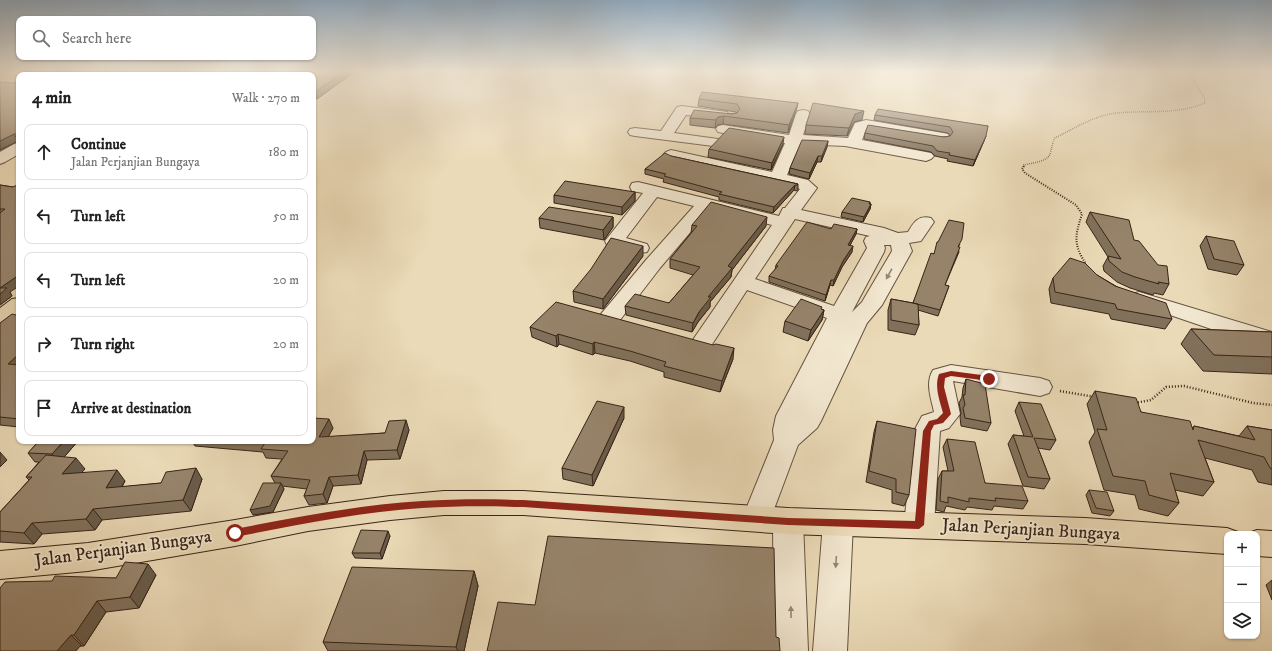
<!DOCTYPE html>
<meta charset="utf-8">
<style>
:root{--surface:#fff;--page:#f2f2f2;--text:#222;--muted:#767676;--line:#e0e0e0}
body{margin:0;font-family:"IM FELL DW Pica",serif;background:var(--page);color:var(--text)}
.controls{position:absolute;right:12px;bottom:12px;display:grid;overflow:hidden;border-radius:8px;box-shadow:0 1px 3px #0004}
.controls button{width:36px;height:36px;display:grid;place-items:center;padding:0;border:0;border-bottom:1px solid var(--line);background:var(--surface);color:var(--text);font:20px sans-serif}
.stop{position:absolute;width:12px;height:12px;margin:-9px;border:3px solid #8f2418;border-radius:50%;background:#fff}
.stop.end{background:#8f2418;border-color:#fff;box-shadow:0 1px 4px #0008}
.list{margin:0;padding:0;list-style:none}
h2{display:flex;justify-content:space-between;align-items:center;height:52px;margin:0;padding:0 16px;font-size:17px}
h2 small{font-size:13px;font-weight:400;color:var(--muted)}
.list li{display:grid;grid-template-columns:26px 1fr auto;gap:12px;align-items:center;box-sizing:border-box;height:56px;margin:0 8px 8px;padding:0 8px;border:1px solid var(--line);border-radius:8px}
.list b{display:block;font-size:15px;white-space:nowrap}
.list p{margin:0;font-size:13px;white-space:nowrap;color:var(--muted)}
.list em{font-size:13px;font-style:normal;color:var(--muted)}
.icon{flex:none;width:22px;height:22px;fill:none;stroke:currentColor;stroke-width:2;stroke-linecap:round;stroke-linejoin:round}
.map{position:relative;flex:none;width:1272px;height:651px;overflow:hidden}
.search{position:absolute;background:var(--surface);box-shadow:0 1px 3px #0004;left:16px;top:16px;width:300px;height:44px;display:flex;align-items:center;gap:10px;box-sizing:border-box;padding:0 14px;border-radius:8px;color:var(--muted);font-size:15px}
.panel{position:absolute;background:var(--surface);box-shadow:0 1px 3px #0004;left:16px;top:72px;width:300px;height:372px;border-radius:8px}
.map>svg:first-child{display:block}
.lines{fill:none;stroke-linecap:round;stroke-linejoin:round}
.minor-casing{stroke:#66523f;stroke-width:2}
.major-casing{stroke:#392417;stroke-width:2}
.path-far2{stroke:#392417;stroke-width:1.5;stroke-dasharray:0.5 1.5;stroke-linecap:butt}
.path-far1{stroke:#392417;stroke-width:2;stroke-dasharray:1 1.5;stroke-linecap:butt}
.path{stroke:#392417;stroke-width:2.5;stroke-dasharray:1 2;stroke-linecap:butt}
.minor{fill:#f2e7d0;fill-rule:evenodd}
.major{fill:#ebdab7;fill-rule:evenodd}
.wall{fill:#81715b;stroke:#392417}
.shaded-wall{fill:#695c4a;stroke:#392417}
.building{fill:#96836a;stroke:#392417}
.oneway{fill:#968674}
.route{fill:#8f2418}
.labels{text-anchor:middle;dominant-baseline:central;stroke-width:3.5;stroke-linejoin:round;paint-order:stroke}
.near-street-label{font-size:18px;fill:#392417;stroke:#f2e7d0}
</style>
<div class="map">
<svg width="1272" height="651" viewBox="0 0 1272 651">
<rect width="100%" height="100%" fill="#ebdab7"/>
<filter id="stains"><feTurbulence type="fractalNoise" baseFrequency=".005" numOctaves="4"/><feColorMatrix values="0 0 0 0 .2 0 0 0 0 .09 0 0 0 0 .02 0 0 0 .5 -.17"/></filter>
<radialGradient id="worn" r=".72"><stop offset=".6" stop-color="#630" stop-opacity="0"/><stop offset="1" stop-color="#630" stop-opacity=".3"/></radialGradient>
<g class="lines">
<g class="minor-casing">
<path id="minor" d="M682 106 727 112 729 115 727 118 722 119 686 115 674 133 718 139 720 142 718 145 713 146 635 136 630 135 628 132 630 129 635 128 661 131 677 107Z
M803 110 808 111 810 114 803 135 848 138 855 123 866 120 943 133 948 134 950 137 948 140 943 141 866 129 862 140 931 153 934 156 931 159 926 161 845 146 800 144 787 175 808 180 817 188 801 210 884 228 898 233 908 232C914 222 918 215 931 218L934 222 921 241 909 243 912 251 882 305 867 323 821 421 817 428 798 445 767 528 757 531 747 528 742 519 774 440 773 430 776 416 827 318 747 290 709 349 701 351 693 349 690 344 772 225 710 209 660 268 617 324 609 326 601 324 598 319 601 314 646 260 694 206 657 197 626 238 647 244 649 248 647 252C634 255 620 248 607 245L605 241 643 193 632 191 630 187 632 183 638 182 779 216 783 208H785L800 189 792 186 671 160 666 158 663 155 666 152 671 150 772 172 785 143 723 133 718 132 716 129 718 126 723 125 789 135 796 114 798 111ZM795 219 870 236 866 237 864 241 867 248 834 306 755 279ZM884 245H891L892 251 862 302 852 312 884 252 885 248Z
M19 142V154L5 162 0 164V152L14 144Z
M1139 292 1272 332V346L1217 331 1132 302 1129 298 1132 294Z
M951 365 1040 378 1049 381 1052 387 1049 393 1040 396 953 381 960 414 949 428 940 431 934 525 930 534 919 538 908 534 904 525 914 431 922 416 934 412C931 398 925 383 933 370Z
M788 508 798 512 803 521 808 651H774L773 521 778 512Z
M838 510 848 514 853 523 847 651H813L823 523 828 514Z"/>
</g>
<g class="major-casing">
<path id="major" d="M19 298V314L8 323 0 325V308L12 299Z
M444 491H523L788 508 1085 518 1227 528 1238 532 1239 534H1227V554L1085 544 788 534 523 515H444L390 520 308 531 235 546 88 571 0 579V551L88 543 235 520 308 507 390 496Z
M1257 530 1272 531V557L1257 556V534H1246Z"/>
</g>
<path class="path-far2" d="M1023 167 1024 165C1032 163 1047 162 1050 154 1052 148 1052 143 1055 138 1075 128 1095 115 1117 113 1147 110 1176 115 1205 103V99L1191 77 1186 72"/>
<path class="path-far1" d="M1024 166 1022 169 1025 173 1076 205 1082 214C1075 236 1073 244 1086 264"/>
<path class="path" d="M1060 391 1095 397
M1135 403 1151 400 1166 387 1184 386 1253 403 1272 405"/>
<use href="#minor" class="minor"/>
<use href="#major" class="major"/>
</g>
<path class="wall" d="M56 72H354L317 99 314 98 313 99V75L53 73Z
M19 81V141L0 150 14 83Z
M699 99 798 103 796 111 788 133 723 124 718 125 715 128 690 125V118L737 113 736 112 698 106Z
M875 115 988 126 984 141 973 166 947 161 948 159 935 156 931 152 864 139 865 133 944 137 950 136 948 133 874 120Z
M862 120 854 122 847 136 805 134 806 125Z
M828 141 827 147 821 162H817L809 179 789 174 790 168Z
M783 144 771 170 708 157 709 149Z
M671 156 798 184V190L796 191 794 190 773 213 719 200V197L663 182 664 179 645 174V169Z
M0 185 13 187 10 292 12 296 0 305Z
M635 192V201L622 215 554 203V195Z
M870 202V204H871L870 209 863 222 841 217 842 212Z
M1090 212 1134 240 1169 284 1163 295 1154 293 1153 295 1130 288 1117 282 1104 271 1103 266 1108 257 1086 222Z
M613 217V227L604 240 540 228 539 218Z
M692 225 766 226 732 270 731 277 710 302V307L698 322 692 332 626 315 625 306 669 303 693 275 670 268V259L691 233Z
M831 229H857L856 234 850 245 852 252 842 267 833 286 830 285 825 301 769 282V276L775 270 776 265Z
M1206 236 1244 265 1237 275 1208 269 1200 246Z
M960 244 958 247 959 252 945 285 949 286 938 316 918 310 919 325 915 335 888 330V310L891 299 913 303 933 254Z
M643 256 603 309 574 302 573 291Z
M1097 275 1172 319 1165 329 1111 319 1109 314 1051 303 1049 289 1053 278Z
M821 309 824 310 822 320 808 341 783 332 785 321Z
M19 313V427L0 425V323L16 315Z
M530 327 733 359 720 392 664 377V372L630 361 595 353 593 355 559 344 557 347 532 337Z
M1191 329 1272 332V374L1203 371 1181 344Z
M966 379 991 423 987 431 961 426 960 417 961 413 959 403 962 397 963 388Z
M1095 391 1141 412 1193 428 1194 426 1239 436 1247 426 1272 430V485L1258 482 1252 470 1205 458 1214 482 1203 496 1175 490 1179 503 1168 516 1139 509 1135 495 1104 490 1089 442 1095 432 1087 404Z
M1019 402 1056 440 1050 450 1038 448 1050 479 1044 489 1023 486 1008 444 1013 435 1024 436 1015 411Z
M624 418 593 486 563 479 562 468Z
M877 421 909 495 904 506 892 503V490L866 482 874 432Z
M333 428 328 437 385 433 409 430 400 459 367 460 361 484 333 486 327 503 309 505 304 496 307 489 282 486 284 489 273 512 253 515 275 483 271 476 282 459 266 458 263 452 195 446 192 441H313Z
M947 439 985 483 1028 501 1023 509 994 506 992 510 967 507 965 510 946 506 944 512 936 510 938 479 942 471H948L943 447Z
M39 441H78L64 457 85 469 81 472 125 481 122 487 202 479 191 511 102 520 95 530 42 534 34 544 0 542V512L29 480 26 477 39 462H35L28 453Z
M1089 490 1114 511 1110 516 1092 513 1086 495Z
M390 536 382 559 355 558 352 553Z
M474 571 478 586 464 651H328L323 642Z
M156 575 139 608 106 612 84 646 0 651 52 581 116 578Z
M1272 580V600L1266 585Z"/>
<path class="shaded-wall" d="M344 72H354L317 99 315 92Z
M798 103 796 111 788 133 789 125Z
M864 111 862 120 854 122 847 136 849 128 855 114Z
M724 116 723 124 718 125 715 128 716 120 718 117Z
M14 134 18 141 0 150V141Z
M986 136 984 141 973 166 975 160Z
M784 137 783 144 771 170 772 163Z
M828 141 827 147 821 162 822 156Z
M818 156 817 162 809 179 810 173Z
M795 185 794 190 773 213 774 207Z
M635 192V201L622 215V207Z
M871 204 870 209 863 222 864 217Z
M613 217V227L604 240 603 230Z
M767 217 766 226 732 270 731 277 710 302V307L698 322 692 332 693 323 708 297 728 266Z
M857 229 856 234 847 251 848 245Z
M643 246V256L603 309V299Z
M853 246 852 252 842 267 833 286 834 280 843 261Z
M19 275V286L10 292 12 296 0 305V288Z
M831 280 830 285 825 301 826 295Z
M824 310 822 320 808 341 811 330Z
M558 334 559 344 557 347 556 336Z
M594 342 595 353 593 355V344Z
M734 348 733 359 720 392 722 381Z
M19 354V368L8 364Z
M624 407V418L593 486 592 475Z
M329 419 333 428 323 447 319 437Z
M406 420 409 430 400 459 397 450Z
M64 441H78L59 463 52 454Z
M364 451 367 460 361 484 358 475Z
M0 452 7 460 0 467Z
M76 458 85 469 70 485 62 474Z
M196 468 202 479 191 511 183 500Z
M117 470 125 481 114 499 106 488Z
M329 477 333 486 327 503 323 494Z
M281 483 284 489 273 512 253 515 250 510Z
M93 509 102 520 95 530 86 519Z
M32 523 42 534 34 544 24 533Z
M388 531 390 536 382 559 380 553Z
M148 564 156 575 139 608 130 597Z
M474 571 478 586 464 651H458L456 647Z
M97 601 106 612 84 646 74 635Z
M71 635 81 645 76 651H57Z"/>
<path class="building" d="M56 72H344L315 92H313V75H33L38 73H53Z
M19 81V134H14L0 141V82L14 83Z
M702 92 798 103 789 125 724 116 718 117 716 120 690 118 694 110 732 114 737 113 740 109 737 104 699 99Z
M813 103 864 111 855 114 849 128 806 125Z
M878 109 988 126 986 136 975 160 949 155 950 153 937 151 933 146 865 133 868 125 944 137 950 136 953 132 950 127 875 115Z
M729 128 784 137 772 163 709 149Z
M802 140 828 141 822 156H818L810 173 790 168Z
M665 153 671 156 798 184 797 185H795L774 207 719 194 722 192 664 176 666 174 645 169Z
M565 181 635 192 622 207 554 195Z
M19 184V275L0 288V213L5 209H0V185L13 187Z
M852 198 870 202 869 204H871L864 217 842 212Z
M711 202 767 217 728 266 732 268 708 297H711L699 312 693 323 625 306 635 294 669 303 700 267 670 259 697 226 692 225Z
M549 207 613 217 603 230 539 218Z
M1090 212 1129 220 1134 240 1139 241 1158 265 1167 266 1169 284 1158 282 1159 284 1135 277 1122 272 1109 261 1108 256 1121 259Z
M949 220 964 223 962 239 958 247H960L945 285 949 286 940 310 913 303 931 253 934 254 937 242H938Z
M807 222 831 229 834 224 857 229 848 245 853 246 843 261 834 280H831L826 295 769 276 778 266 776 265Z
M1206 236 1234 241 1244 265 1214 259Z
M611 238 643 246 603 299 573 291 591 269Z
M1070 258 1085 263 1097 275 1115 286 1166 303 1172 319 1117 309 1115 304 1055 292 1053 278Z
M0 288H7L0 294Z
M801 299 822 307 821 309 824 310 811 330 785 321Z
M891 299 918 304 919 325 891 320Z
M556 302 713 345 716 344 734 348 722 381 664 366 666 362 630 351 594 342 593 344 558 334 556 336 530 327Z
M19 313V354L8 364 19 365V419L0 417V323L12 314 16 315Z
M1191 329 1272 332V357L1214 355Z
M966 379 985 384 991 423 965 418 963 408 965 405 963 395H965Z
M1095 391 1136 398 1141 412 1190 421 1193 430 1194 426 1255 440 1247 426 1272 430V469L1270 468 1264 457 1198 440 1214 482 1170 473 1179 503 1149 495 1145 481 1113 476 1097 429 1107 430Z
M597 401 624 407 592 475 562 468Z
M1019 402 1041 404 1056 440 1034 438 1050 479 1028 477 1013 435 1033 437Z
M313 418 329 419 319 437 385 433 389 421 406 420 397 450 364 451 358 475 329 477 323 494 304 496 310 480 271 476 288 451 261 449 265 443 239 441H313Z
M877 421 916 429 909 495 896 492V479L869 471Z
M947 439 975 442 985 483 1022 486 1028 501 995 498 996 501 969 498V502L948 497V503L940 501 942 471H954Z
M39 441H64L52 454 28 453Z
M46 455 76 458 62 474 117 470 106 488 161 483 166 472 196 468 183 500 93 509 86 519 32 523 24 533 0 531V512L32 477H26Z
M263 483H281L270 506 250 510Z
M1089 490 1107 492 1114 511 1096 508Z
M361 530 388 531 380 553H352Z
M548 536 774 548 776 637 779 638 780 651H487L498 602 535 605Z
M125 562 148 564 130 597 97 601 74 635H71L57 651H0V588L5 582 52 581 55 576 116 578Z
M352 567 474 571 456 647 323 642Z"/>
<defs><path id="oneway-solid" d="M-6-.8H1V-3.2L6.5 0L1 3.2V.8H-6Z"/></defs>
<g class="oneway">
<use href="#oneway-solid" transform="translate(889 274) rotate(119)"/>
<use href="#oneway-solid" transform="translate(836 562) rotate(94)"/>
<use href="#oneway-solid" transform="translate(791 612) rotate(-91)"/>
</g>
<linearGradient id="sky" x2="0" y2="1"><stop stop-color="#91aabf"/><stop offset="0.44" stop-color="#f6eedf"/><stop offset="1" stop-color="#f6eedf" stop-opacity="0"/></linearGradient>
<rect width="1272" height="163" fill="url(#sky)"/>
<path class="route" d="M951 371 989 376 993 379 989 381 951 376 945 378 944 387 951 414 943 423 934 425 931 431 924 525 919 529 788 525 523 507C489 506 456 506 422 508 359 512 297 525 235 537L231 533 235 529C297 517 359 505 422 501 456 499 489 499 523 500L788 518 915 521 923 431 929 421 937 419 943 413C940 401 934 387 939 374Z"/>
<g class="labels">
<g class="near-street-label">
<text transform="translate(1031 530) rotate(3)">Jalan Perjanjian Bungaya</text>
<text transform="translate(123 549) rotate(-8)">Jalan Perjanjian Bungaya</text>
</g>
</g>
<rect width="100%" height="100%" filter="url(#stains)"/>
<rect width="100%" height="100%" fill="url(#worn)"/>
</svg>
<div class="controls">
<button>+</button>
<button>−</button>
<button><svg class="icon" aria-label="layers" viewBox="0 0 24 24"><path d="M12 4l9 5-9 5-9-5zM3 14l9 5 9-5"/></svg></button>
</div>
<div class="stop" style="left:235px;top:533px"></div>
<div class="stop end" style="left:989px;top:379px"></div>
<div class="search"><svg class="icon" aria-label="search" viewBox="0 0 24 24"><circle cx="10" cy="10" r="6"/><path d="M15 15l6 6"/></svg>Search here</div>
<section class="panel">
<h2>4 min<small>Walk · 270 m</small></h2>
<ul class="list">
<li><svg class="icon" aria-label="ahead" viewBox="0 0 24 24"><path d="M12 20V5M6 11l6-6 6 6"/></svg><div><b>Continue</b><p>Jalan Perjanjian Bungaya</p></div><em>180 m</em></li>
<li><svg class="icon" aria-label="left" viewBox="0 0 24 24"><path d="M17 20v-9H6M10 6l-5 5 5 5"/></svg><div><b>Turn left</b></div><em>50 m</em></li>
<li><svg class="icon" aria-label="left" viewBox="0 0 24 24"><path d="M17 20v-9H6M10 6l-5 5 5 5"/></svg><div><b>Turn left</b></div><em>20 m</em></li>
<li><svg class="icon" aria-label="right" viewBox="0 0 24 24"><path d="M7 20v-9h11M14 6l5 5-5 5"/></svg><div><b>Turn right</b></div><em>20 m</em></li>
<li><svg class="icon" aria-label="arrive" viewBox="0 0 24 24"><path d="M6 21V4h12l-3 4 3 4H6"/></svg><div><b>Arrive at destination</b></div></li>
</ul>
</section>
</div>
